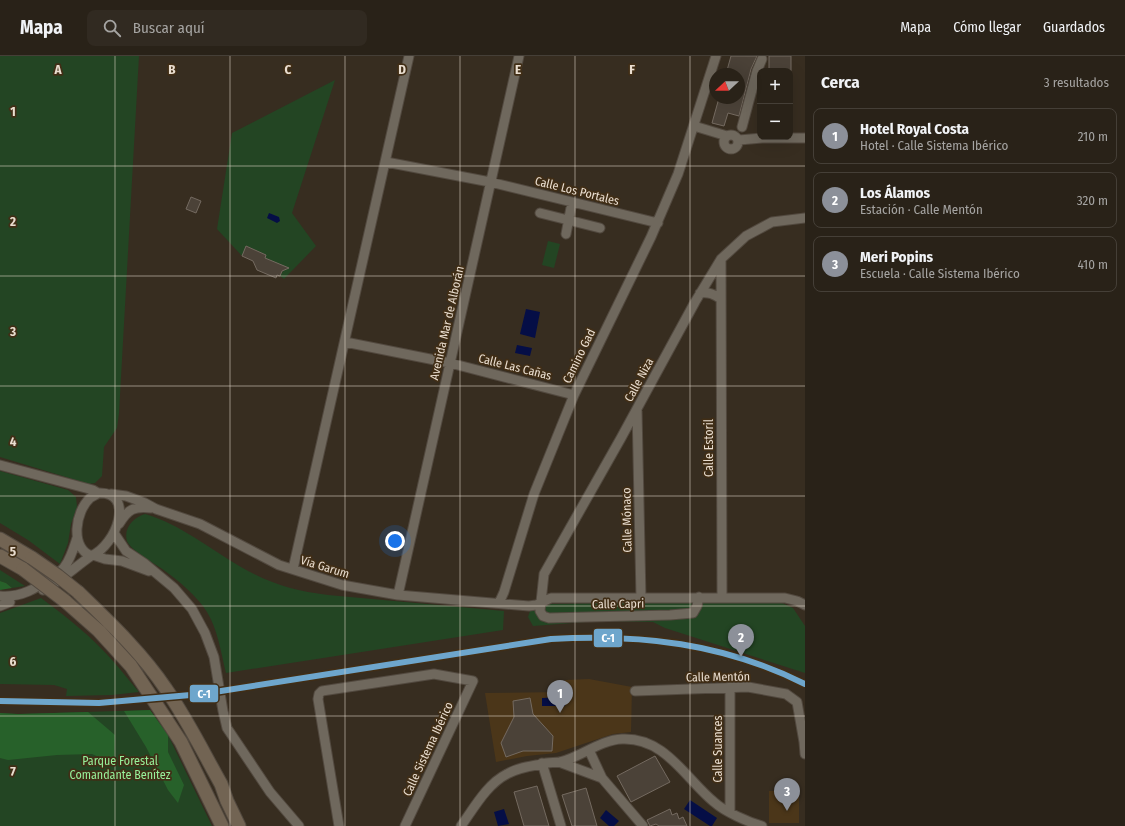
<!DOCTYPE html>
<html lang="es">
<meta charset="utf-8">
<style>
:root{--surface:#292218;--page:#312a21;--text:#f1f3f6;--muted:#a5a4a2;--line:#453f37;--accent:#8c9099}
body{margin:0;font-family:"Fira Sans Condensed",sans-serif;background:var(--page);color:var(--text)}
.controls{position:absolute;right:12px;top:12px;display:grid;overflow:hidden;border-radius:8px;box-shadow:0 4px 16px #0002}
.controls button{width:36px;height:36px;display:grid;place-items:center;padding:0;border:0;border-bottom:1px solid var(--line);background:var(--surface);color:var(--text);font:20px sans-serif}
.compass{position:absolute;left:709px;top:12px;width:36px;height:36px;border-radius:50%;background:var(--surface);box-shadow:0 4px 16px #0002;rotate:248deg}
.you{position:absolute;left:395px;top:485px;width:14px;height:14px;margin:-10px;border:3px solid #fff;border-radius:50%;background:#1a73e8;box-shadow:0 0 0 6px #1a73e833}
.badge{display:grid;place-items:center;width:26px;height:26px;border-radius:50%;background:var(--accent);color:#fff;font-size:13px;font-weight:700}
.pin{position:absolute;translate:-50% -33px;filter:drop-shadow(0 1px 2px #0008)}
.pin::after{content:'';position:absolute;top:21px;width:14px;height:12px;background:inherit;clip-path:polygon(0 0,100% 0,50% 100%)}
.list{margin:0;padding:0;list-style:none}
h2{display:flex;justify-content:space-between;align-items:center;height:52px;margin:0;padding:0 16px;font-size:17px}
h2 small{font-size:13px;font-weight:400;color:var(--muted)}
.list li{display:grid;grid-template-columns:26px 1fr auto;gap:12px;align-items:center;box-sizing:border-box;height:56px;margin:0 8px 8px;padding:0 8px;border:1px solid var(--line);border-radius:8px}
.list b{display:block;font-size:15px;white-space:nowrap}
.list p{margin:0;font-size:13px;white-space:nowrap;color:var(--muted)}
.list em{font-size:13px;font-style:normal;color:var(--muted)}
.icon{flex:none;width:22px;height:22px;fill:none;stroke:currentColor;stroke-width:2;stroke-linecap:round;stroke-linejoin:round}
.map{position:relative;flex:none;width:805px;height:770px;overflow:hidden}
header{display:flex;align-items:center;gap:24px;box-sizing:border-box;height:56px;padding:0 20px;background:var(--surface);border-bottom:1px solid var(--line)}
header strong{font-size:19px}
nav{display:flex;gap:22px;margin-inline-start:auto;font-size:14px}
.search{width:280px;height:36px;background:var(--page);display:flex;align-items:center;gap:10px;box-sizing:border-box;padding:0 14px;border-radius:8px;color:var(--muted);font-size:15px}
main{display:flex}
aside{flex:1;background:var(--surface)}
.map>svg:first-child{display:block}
.built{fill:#4b3619}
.green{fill:#234523}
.forest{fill:#27612a}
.water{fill:#050e46}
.building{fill:#4b4238;stroke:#746a60}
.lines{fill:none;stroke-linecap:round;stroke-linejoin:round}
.minor-casing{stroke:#52493f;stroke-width:11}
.highway-casing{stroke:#52493f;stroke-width:15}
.minor{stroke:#6f685d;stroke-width:9}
.highway{stroke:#726453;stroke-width:13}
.highway-bridge-casing{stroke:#52493f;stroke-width:15;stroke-linecap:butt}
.highway-bridge{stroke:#726453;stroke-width:13}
.rail-1-casing{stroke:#412e16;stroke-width:9}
.rail-1{stroke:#6ea6cc;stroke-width:6}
.grid{fill:none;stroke:#eaded0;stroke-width:1;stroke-opacity:0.55}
.labels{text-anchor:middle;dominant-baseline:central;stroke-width:3.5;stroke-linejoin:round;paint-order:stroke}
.street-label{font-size:12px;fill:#eaded0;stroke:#412e16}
.park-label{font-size:12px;fill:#96f09a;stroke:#412e16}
.grid-label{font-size:13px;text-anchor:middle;font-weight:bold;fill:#eaded0;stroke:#412e16;stroke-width:3.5;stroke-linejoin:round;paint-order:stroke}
.line-badge{stroke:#412e16;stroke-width:1.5}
.badge-label{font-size:11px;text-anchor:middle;font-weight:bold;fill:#fff}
</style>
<header>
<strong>Mapa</strong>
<div class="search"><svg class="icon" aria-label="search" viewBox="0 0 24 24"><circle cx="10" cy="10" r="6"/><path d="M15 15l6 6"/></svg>Buscar aquí</div>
<nav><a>Mapa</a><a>Cómo llegar</a><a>Guardados</a></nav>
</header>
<main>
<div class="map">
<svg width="805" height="770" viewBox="0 0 805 770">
<rect width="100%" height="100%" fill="#372d20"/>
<path class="built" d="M589 623 632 631 631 676 613 678 556 697 527 700 496 706 485 637 565 636V624Z
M769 735H799V767H769Z"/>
<path class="green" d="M0 0H139L119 357 117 372 104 391 102 420 95 427 89 428 0 401Z
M335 24 292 157 316 190 284 223 280 220 285 212 265 203 266 199 246 190 242 200 217 173 232 77Z
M548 185 560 188 554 212 542 209Z
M0 415 68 434 76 441 77 451 71 468 68 487 60 508 28 484 0 467Z
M145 458C180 468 210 493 241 511 270 528 295 535 328 539L504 555 503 574 226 617C221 597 218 574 207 556 197 540 180 526 165 515 156 508 131 495 127 485 123 472 134 461 145 458Z
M0 514 25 530 12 532 6 527 0 525Z
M41 542C67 561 92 581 113 605 122 615 130 626 139 636L112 639 66 640 67 633 54 629 0 628V557Z
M601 547H782L793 552 805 570V617L665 572 653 566 599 565 533 570 528 561 531 552 547 548Z
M150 654 168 679 212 770H0V657L18 658Z"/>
<path class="forest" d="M0 525 6 527 12 532 0 534Z
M150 654 168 679V696L184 729 178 747 168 734 146 691 124 655Z
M88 656 115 679 114 708 92 698 57 699 8 704 0 702V657L18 658Z"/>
<path class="water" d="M269 157 279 161 280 165 277 167 267 162Z
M526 253 540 256 535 282 520 278Z
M517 289 532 292 530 300 515 297Z
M565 641V650H542V642Z
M690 744 717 762 712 770H710L684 753Z
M504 753 509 768 498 770 494 756Z
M606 754 619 765 614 770H609L600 762Z"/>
<path class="building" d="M731 0H757L751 13 739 60 728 57 724 70 712 67 719 42H739V18H726Z
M769 0H791V15H769Z
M191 141 201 145 196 157 186 153Z
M246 190 266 199 265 202 289 212 282 215 280 220 277 219 276 222 257 214 253 205 242 200Z
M530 642 533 658 553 680 552 695H523L506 701 501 687 514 661 513 645Z
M655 700 670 726 631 746 617 720Z
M537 730 549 770H524L514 736Z
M586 732 597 770H572L562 739Z
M670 753 672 759 677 757 679 763 683 761 687 770H659L656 768 650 770 647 764Z"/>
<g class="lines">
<g class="minor-casing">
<path id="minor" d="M694 70 727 80
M742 71 757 15 762 3
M724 86a7 7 0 1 1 14 0a7 7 0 1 1-14 0Z
M739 84 762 82H805
M386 106 490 126 658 167
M540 157 600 172
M566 178 572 146
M721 204 722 541
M700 237C709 236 714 238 721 243
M345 286 450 307 574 339
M637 353 641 542
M0 409 93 434 98 437
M98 437C136 435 117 489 91 500 70 491 75 456 90 442 93 440 96 439 98 437Z
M111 438 126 440 145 447 156 453 200 468 279 509 342 529 398 539 529 550 536 549 551 542H785L797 545 805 549
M119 468C128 453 134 450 151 452
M114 477 126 495 144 507 174 532 192 553 205 577 214 601 223 655 227 672 270 736 299 770
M93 499 105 503 122 505 149 515
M293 513 409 0
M43 534C61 525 75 511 91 500
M398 539 519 0
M0 540C21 542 37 532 53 520 57 517 63 514 65 510 71 502 74 491 77 482
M699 541 697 550 693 557 670 559 549 562 543 560 540 555 544 518 621 382 695 246 721 203 746 180 772 166 805 162
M499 547 504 536 534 438 574 339 651 181 678 118 716 0
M0 550 10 546
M635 635 748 631 786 638 797 646
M797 646 804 686 805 698
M589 694 602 722 643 770
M559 706 602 722
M542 707 561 770
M730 756V631
M339 770 318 643 319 638 322 635 434 618 473 625 405 770
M461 770C474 752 487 728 507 718 517 712 530 710 542 708 548 706 554 707 560 706 581 701 600 684 622 683 665 681 685 722 714 746 725 756 748 766 762 770"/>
</g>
<g class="highway-casing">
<path id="highway" d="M0 483 32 502
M0 500 23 513
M78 536C109 566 142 597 166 633 187 663 203 696 221 728L227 745 239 770
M65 545 99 575 131 610 181 686 222 770"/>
</g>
<use href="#minor" class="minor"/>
<use href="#highway" class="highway"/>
<g class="highway-bridge-casing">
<path id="highway-bridge" d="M32 502 58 520 78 536
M23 513 65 545"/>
</g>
<use href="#highway-bridge" class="highway-bridge"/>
<g class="rail-1-casing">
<path id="rail-1" d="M0 645 99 647 202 638 551 583C641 578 723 587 805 628"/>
</g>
<use href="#rail-1" class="rail-1"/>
</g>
<path class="grid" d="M115 0V770M230 0V770M345 0V770M460 0V770M575 0V770M690 0V770M0 110H805M0 220H805M0 330H805M0 440H805M0 550H805M0 660H805"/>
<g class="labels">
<g class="street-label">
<text transform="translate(577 135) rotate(14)">Calle Los Portales</text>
<text transform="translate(447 267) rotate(-77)">Avenida Mar de Alborán</text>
<text transform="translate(579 300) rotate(-64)">Camino Gad</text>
<text transform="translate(515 311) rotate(14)">Calle Las Cañas</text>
<text transform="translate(639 324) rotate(-62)">Calle Niza</text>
<text transform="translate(709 392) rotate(-90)">Calle Estoril</text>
<text transform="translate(627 464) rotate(-91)">Calle Mónaco</text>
<text transform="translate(325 511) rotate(17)">Vía Garum</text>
<text transform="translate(618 548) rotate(-1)">Calle Capri</text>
<text transform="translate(718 621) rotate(-1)">Calle Mentón</text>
<text transform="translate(428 693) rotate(-65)">Calle Sistema Ibérico</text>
<text transform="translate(718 693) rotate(-90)">Calle Suances</text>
</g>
<g class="park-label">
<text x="120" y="705">Parque Forestal<tspan x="120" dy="14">Comandante Benítez</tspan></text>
</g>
</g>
<g class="grid-label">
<text x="58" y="18">A</text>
<text x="172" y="18">B</text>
<text x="288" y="18">C</text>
<text x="402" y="18">D</text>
<text x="518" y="18">E</text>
<text x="632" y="18">F</text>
<text x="13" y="60">1</text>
<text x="13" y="170">2</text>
<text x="13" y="280">3</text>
<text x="13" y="390">4</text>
<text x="13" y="500">5</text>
<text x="13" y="610">6</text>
<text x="13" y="720">7</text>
</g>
<g class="line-badge">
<rect x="593" y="572" width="30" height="20" rx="4" fill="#6ea6cc"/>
<rect x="189" y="628" width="30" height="19" rx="4" fill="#6ea6cc"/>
</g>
<g class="badge-label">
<text x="608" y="586">C-1</text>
<text x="204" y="642">C-1</text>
</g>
</svg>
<div class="controls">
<button>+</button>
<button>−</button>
</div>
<svg class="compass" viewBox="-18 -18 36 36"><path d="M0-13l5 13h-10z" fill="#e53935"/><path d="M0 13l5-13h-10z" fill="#a5a4a2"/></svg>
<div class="you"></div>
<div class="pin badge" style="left:560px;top:657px">1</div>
<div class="pin badge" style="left:741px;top:601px">2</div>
<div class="pin badge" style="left:787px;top:755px">3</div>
</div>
<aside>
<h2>Cerca<small>3 resultados</small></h2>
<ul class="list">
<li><span class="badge">1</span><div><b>Hotel Royal Costa</b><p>Hotel · Calle Sistema Ibérico</p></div><em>210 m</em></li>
<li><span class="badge">2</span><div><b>Los Álamos</b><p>Estación · Calle Mentón</p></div><em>320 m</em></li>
<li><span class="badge">3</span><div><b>Meri Popins</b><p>Escuela · Calle Sistema Ibérico</p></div><em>410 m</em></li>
</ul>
</aside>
</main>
